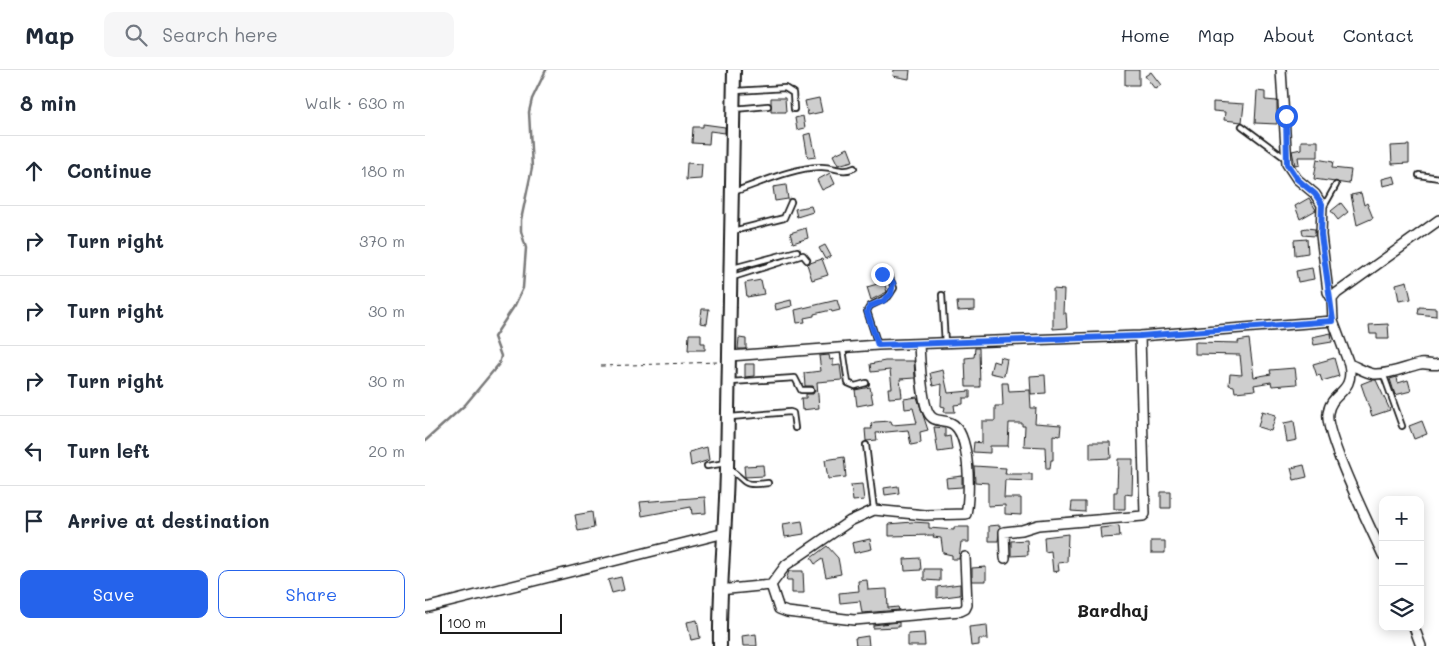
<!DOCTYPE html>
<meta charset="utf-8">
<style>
:root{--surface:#fff;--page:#f6f6f7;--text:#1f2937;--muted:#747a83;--line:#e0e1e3;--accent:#2563eb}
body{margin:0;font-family:Mali,sans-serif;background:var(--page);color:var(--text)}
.controls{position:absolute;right:15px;bottom:15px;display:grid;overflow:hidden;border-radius:10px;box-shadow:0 2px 12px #0003}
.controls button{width:45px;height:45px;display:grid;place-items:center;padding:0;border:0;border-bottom:1px solid var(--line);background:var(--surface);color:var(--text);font:25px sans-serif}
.scale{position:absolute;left:15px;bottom:12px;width:122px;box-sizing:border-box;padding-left:5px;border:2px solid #1c1c1c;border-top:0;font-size:14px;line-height:18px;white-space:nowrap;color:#1c1c1c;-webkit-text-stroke:4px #fff;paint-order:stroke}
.stop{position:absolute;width:15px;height:15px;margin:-11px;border:4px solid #2563eb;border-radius:50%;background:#fff}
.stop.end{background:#2563eb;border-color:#fff;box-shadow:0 1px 5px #0008}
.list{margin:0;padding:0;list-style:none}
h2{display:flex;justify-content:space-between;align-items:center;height:65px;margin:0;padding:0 20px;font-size:21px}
h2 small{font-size:16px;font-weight:400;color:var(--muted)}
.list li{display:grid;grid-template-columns:32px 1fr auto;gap:15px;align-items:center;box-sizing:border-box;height:70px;padding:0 20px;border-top:1px solid var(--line)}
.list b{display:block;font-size:19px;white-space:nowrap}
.list em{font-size:16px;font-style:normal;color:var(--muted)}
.actions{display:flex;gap:10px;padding:15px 20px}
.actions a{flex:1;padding:11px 0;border:1px solid var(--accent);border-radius:10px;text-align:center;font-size:18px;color:var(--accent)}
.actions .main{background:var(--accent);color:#fff}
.icon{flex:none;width:28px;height:28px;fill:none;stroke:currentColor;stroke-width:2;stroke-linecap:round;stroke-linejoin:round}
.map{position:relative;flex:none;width:1014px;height:576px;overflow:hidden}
header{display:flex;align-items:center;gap:30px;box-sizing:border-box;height:70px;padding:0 25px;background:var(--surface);border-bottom:1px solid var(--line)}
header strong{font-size:24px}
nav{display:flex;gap:28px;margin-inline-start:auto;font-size:18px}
.search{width:350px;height:45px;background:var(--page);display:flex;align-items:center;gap:12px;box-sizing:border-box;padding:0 18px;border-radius:10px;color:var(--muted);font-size:19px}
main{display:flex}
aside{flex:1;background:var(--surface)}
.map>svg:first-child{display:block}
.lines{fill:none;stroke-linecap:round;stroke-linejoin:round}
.stream{stroke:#7a7a7a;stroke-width:2.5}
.building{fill:#cecece;stroke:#1c1c1c}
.lane-casing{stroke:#1c1c1c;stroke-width:8}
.street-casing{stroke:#1c1c1c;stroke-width:12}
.secondary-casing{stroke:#1c1c1c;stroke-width:16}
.path{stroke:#1c1c1c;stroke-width:1;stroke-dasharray:4 4;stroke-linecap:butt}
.lane{stroke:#fff;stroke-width:4.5}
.street{stroke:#fff;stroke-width:9}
.secondary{stroke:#fff;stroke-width:12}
.route{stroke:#2563eb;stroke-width:6}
.labels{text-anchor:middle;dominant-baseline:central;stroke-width:4.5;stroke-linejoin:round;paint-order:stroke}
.quarter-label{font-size:18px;font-weight:bold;fill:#1c1c1c;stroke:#fff}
</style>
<header>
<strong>Map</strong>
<div class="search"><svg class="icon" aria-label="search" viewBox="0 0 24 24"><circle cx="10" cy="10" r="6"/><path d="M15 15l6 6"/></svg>Search here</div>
<nav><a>Home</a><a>Map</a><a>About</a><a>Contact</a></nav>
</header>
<main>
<aside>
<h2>8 min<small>Walk · 630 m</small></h2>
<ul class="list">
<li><svg class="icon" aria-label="ahead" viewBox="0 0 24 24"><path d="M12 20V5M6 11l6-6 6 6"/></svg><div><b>Continue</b></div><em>180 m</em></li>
<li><svg class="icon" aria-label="right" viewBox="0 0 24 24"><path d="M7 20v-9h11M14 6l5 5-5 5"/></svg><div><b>Turn right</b></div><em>370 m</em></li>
<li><svg class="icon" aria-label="right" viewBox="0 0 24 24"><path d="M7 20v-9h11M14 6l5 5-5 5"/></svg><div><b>Turn right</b></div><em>30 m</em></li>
<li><svg class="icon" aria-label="right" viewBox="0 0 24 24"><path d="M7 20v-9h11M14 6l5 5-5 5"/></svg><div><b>Turn right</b></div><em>30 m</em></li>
<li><svg class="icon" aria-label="left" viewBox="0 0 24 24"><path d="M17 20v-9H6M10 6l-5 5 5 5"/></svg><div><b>Turn left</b></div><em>20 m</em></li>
<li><svg class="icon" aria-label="arrive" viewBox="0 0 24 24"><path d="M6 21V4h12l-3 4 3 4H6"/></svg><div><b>Arrive at destination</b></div></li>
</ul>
<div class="actions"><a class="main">Save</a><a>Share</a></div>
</aside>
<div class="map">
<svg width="1014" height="576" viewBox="0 0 1014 576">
<rect width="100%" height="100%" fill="#fff"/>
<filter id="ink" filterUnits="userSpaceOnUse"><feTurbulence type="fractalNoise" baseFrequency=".02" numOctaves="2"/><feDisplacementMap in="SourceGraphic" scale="10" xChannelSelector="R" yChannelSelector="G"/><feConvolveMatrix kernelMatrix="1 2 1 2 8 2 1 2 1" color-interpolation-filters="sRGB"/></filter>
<g filter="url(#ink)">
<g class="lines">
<path class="stream" d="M0 371 40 335 74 294 76 286 69 267 90 235 98 218 101 178 96 161V150L107 98 104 42 107 29 121 0"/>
</g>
<path class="building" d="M469 0H485L484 9 468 6Z
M700 0H714V15H700Z
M726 2 736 15 730 19 720 6Z
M832 21 840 22V30L852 31V54L830 53Z
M346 28H360L361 42H346Z
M394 28 397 42 383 45 380 31Z
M788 32 819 34 817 52 799 50 800 42 788 41Z
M378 46 380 58 372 60 370 48Z
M278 54 300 57V63L285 61 284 74 267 73 268 57H278Z
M386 63 391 87 383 88 379 65Z
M876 71H893V87H873L874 94 870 95 867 81 876 79Z
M984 75V93L967 94 966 76Z
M423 78 428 91 413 95 408 85Z
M892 89 908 92 907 98 926 100 924 114 889 109Z
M262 93 277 94 276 109 261 110Z
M405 103 410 114 397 120 392 110Z
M969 106 971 113 958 116 957 109Z
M361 115 363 129 350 131 348 117Z
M936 123 939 135 942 133 948 148 932 155 926 125Z
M884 128 891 140 875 149 870 136Z
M916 133 923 142 913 150 906 141Z
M386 136 388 142 372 147 370 139Z
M381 158 383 168 368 173 365 163Z
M882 158 890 159V166L878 165 877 159Z
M882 169 883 183 870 185 869 170Z
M400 175 406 186 400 189 394 178Z
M397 189 403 205 387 210 382 194Z
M887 198 889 209 873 212 871 201Z
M336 210 339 224 322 227 320 213Z
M982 211 986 229 974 231 971 214Z
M459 212 462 222 446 230 442 217Z
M628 219 639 220 638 243H641L642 258 628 259Z
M366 230 367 236 351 240 350 234Z
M412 230 415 240 407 242 406 240 389 244V246L379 248 380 252 372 253 370 240Z
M532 232H550V240L533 241Z
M994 237 1011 238V246L993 244Z
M277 239H284L282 254 275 253Z
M963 254 964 269H952V264H945L944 255Z
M906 263 907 272 889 275 887 267Z
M264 264H276V273H280V280H263Z
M314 268 321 269V279H313Z
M824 269 829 307 846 304 845 300 870 298 872 314 847 316 846 312 829 315 830 320 810 322 809 316 804 315 805 304 817 305 815 285 770 284V272L814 273 813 271Z
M550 278H554L555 317H541L540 288 549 287Z
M404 285 405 290 408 289V296L415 295 417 310 392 312 394 338 377 340 376 328H381V324H388L390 320 388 316H380L379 303 396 301 394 286Z
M575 287 582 289 579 306 565 303 568 291 574 293Z
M909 288 914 306 897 311 895 305 892 306 888 294Z
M460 291H489L490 308 475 309 477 327 464 328 463 318H467L465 300 446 302 445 294Z
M320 294H329V306L320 307Z
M518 300 523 323 545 321V328H538V334L529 335 530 342H519L520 337 516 336 517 314 508 316 505 303Z
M620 305 621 323 606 324 605 306Z
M972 307 973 313 983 310 986 321 970 325 965 309Z
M946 310H951L965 340 947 346 936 314Z
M577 313H583L584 321 605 320 606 338H611L610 353 636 355 635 366 628 365V390H626L625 399H621L620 377 599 376 600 356H597V353H584L583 376H565V383L548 382 549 372 557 373V351H570V336H578Z
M445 317 448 333 432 336 430 320Z
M492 327 503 360 495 362 496 373 486 375 483 360 451 363 452 370 441 371 440 359H447L446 354 450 352 466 351 467 355 492 353 488 338 480 339 479 329Z
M837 341 851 345 846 361 833 357Z
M869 351 872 370 862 372 859 353Z
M997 351 1002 364 989 369 984 356Z
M509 357 520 358V367L525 366 527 380 513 382Z
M665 372H685L686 388 665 389Z
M282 377 284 390 266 396 264 382Z
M419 387 421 407 403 409 400 390Z
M693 389H708L707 425 700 424V439H689V422H692Z
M338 395 339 406 320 407 319 396Z
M879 395 882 407 869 410 866 398Z
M549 396 581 398 580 404H607V411L580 410 579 428H596V445L580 444V435L563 436V413L550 412Z
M537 406V417L522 418 521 408Z
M437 414 439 430 428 431 426 415Z
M473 416 474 423 460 425 459 418Z
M736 422H746V438H736Z
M280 427 281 443 267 444 266 437 217 446 215 432Z
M647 432H660V442L646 441Z
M167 442 169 458 153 461 150 445Z
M377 451 379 464 360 467 358 454Z
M487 452 504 453V458L529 460V457H544V472H536L534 489H527V485L518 483 516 468 508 467 509 465 464 466V454Z
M575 455 573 471H564V456Z
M694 456 695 467 676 468 675 458Z
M643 464 642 492 633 493 634 501 628 502 626 481 620 482 619 467Z
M445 469 447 479 429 483 427 473Z
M602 470 603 485 586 486V471Z
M726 471H740V483H726Z
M402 476 413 488 416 504 401 507 397 489 390 494 386 488Z
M495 488 496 500 480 501 479 489Z
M561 497V511H547V498Z
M499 499H515V511L499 510Z
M364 501H378L379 523H367V510H361Z
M196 507 199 520 187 523 183 510Z
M442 510 443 520 462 519 463 538 473 537 474 540 437 543 435 531 415 533 414 523 434 521 433 511Z
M535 514V525L512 528V517Z
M272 550 275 568 266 570 262 552Z
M474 552V557L448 558V555Z
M562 555 563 569H554V575L546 576 544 557Z
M499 563 500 576H483V564Z
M331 564 332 576H318L317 566Z
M443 566 444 576H431L430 568Z"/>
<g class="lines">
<g class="lane-casing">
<path id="lane" d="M310 21 360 18 368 23 369 39
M309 39 343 36
M817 56 860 88
M994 105 1014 108
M308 122C336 113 366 98 395 97 408 96 417 104 429 98
M898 138 911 115
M308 161 359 148 366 132
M308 198 372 181
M308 207 378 185 382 190
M517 225 520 273
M453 275 442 241 445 236 463 227 469 218 465 208 457 204
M418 279 423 313 430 316 441 313
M958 303 977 356
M305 312 370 308 376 320H386
M305 347 365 342 368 343 370 358
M441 375 449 440
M282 396 301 393
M303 399C324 410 312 417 343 413"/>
</g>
<g class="street-casing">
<path id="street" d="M856 0 862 94 872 109 890 124 897 135 896 165 903 222 907 229
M908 251 924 294C932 297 941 303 949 304 965 305 981 297 995 294 1002 293 1008 296 1014 294
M305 286 453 275 715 266 908 251 907 229 912 223 1014 150
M924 294C930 324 906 321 903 343 899 364 947 461 958 485
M580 488 579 462 597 460 613 455 718 446 720 444 715 266
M346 515 354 539 362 542 429 550 536 541 540 539 542 535 540 487
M294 520 346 515 361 495 425 451 449 440 500 445 541 444C545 426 546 362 526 353 517 349 508 353 503 342 496 327 495 291 494 274
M0 538 300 463
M989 557 996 576"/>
</g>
<g class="secondary-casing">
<path id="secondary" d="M295 576C294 516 301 458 302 398 304 265 307 133 309 0"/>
</g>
<path class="path" d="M176 296 294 292"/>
<use href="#lane" class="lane"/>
<use href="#street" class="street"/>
<use href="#secondary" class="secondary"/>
</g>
</g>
<g class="lines" filter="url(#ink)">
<path class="route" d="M457 204 462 205 468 213 466 224 458 231 445 236 442 242 453 275 715 266 908 251 896 165 897 134 890 124 872 109 862 94 861 46"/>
</g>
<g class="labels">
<g class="quarter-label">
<text x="688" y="540">Bardhaj</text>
</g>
</g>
</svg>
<div class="controls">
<button>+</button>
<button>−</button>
<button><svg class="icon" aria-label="layers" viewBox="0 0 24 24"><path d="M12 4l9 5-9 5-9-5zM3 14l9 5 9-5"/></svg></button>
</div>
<div class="scale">100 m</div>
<div class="stop" style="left:861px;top:46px"></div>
<div class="stop end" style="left:457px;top:204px"></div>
</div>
</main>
